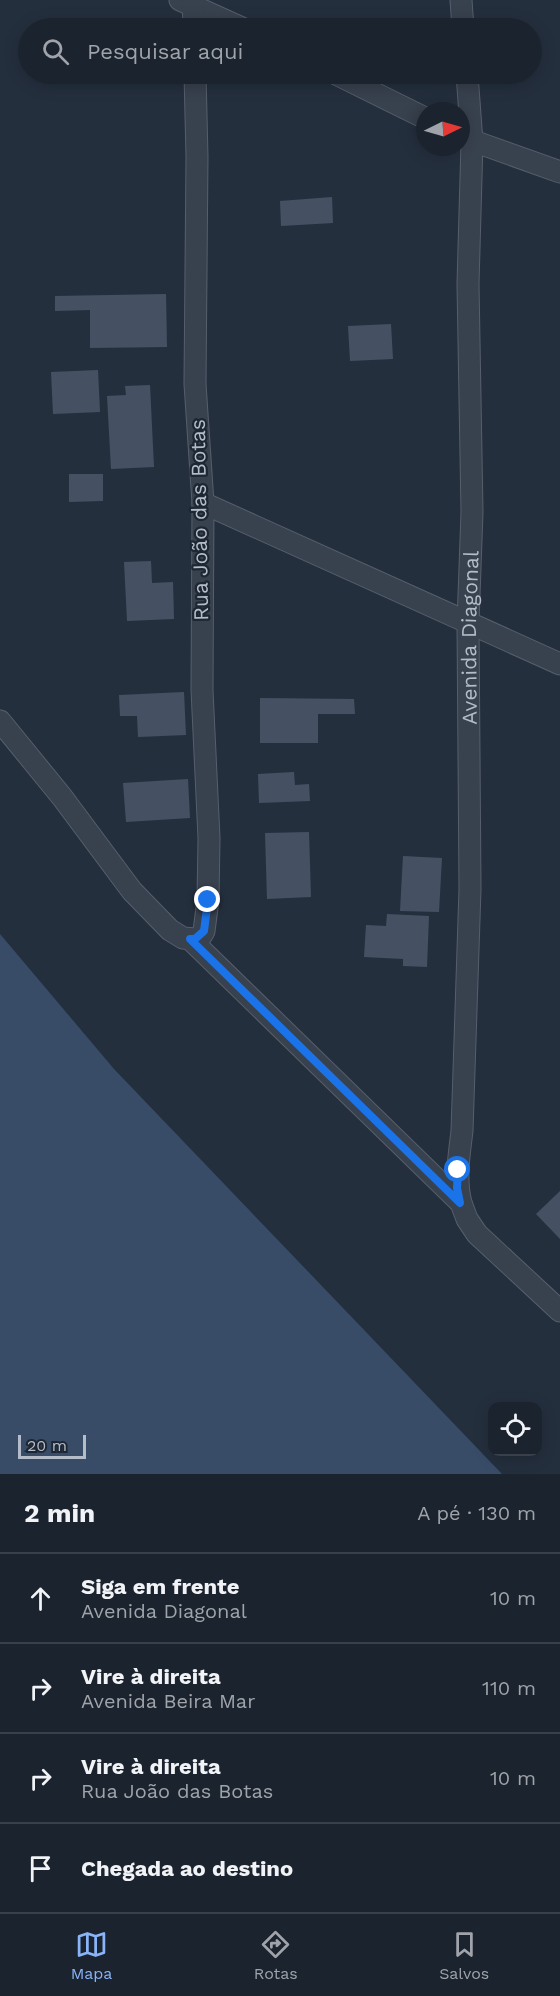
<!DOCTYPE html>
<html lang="pt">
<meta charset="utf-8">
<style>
:root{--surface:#1b232e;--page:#282f3a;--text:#f1f3f6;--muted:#a0a4aa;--line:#39404a;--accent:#8ab4f8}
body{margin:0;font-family:"Work Sans",sans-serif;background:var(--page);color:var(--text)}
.controls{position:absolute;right:18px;bottom:18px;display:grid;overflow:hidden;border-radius:12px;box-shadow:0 3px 15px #0003}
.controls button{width:54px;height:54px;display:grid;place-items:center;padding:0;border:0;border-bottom:2px solid var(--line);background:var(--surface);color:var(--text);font:30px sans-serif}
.compass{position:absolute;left:416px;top:102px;width:54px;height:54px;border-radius:50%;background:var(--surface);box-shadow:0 3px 15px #0003;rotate:85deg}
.scale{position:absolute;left:18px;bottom:15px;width:68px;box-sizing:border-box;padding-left:6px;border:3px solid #b4bcc9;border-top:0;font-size:16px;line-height:21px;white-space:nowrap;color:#b4bcc9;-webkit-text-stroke:4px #1d2633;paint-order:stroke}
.stop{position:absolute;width:18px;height:18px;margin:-14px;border:4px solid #1a73e8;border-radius:50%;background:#fff}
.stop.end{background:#1a73e8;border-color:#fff;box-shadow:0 2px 6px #0008}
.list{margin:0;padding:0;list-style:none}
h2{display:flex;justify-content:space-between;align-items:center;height:78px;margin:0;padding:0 24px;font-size:26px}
h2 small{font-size:20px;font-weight:400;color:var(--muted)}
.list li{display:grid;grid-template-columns:39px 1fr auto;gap:18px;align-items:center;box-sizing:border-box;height:90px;padding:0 24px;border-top:2px solid var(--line)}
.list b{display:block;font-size:22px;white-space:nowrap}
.list p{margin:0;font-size:20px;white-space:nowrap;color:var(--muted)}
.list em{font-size:20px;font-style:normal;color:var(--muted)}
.icon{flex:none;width:33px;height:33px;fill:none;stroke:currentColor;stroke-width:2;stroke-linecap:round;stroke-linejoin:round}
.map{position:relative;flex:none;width:560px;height:1474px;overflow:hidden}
.search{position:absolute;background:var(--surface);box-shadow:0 3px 15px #0003;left:18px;right:18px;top:18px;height:66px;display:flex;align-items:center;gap:15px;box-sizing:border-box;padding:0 21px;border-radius:33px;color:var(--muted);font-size:22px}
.sheet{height:438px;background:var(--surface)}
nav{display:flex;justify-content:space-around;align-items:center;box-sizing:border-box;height:84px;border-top:2px solid var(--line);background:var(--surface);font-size:16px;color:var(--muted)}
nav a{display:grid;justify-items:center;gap:3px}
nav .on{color:var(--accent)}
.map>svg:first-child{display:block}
.water{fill:#394c67}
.building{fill:#455162}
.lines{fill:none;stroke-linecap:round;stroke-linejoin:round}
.street-casing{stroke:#565f6c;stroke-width:23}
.street{stroke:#38414e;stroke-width:21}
.route{stroke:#1a73e8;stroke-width:8}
.labels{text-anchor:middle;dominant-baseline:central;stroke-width:4.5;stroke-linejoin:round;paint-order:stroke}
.street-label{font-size:21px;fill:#b4bcc9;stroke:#1d2633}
</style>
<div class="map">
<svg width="560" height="1474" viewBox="0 0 560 1474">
<rect width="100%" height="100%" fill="#242f3e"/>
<path class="water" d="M0 934 114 1069 502 1474H0Z"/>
<path class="building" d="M332 197 333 223 281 226 280 201Z
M166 294 167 347 90 348V310L55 311V296Z
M391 324 393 359 350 361 348 326Z
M98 370 100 412 53 414 51 372Z
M150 385 154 467 111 469 107 396 126 395 125 386Z
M69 474H103V501L69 502Z
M151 561 152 583 173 582 174 619 127 621 124 562Z
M184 692 186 735 138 737 137 716H120L119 695Z
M260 698 354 699 355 714H318V743H260Z
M294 772 295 785 309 784 310 801 259 803 258 774Z
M188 779 190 818 126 822 123 783Z
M309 832 311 897 267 899 265 833Z
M403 856 442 858 439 912 400 911Z
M387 914 429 916 427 967 403 966V959L364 957 366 925 386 926Z
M560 1191V1239L536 1214Z"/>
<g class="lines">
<g class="street-casing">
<g id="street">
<path d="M180 0 242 28"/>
<path d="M193 0 194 28"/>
<path d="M461 0 463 28"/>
<path d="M336 74 425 118"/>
<path d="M462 137 560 172"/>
<path d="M203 503 560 664"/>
<path d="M0 721 62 797 132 891 170 930 183 938 195 939 201 936 204 931 208 900 209 838 202 690 203 503 195 384 197 157 195 74"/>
<path d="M190 939 461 1203 467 1219 477 1234 560 1311"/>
<path id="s1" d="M461 1203C455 1179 459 1156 462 1131L470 889 468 623 472 512 468 284 472 142 467 74"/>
</g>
</g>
<use href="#street" class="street"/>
</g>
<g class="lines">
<path class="route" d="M208 900 204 931 195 939H190L460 1203 457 1188 458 1170"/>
</g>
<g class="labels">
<g class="street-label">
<text transform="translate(199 520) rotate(-91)">Rua João das Botas</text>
<text stroke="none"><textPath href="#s1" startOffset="566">Avenida Diagonal</textPath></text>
</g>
</g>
</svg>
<div class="controls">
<button><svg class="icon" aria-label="locate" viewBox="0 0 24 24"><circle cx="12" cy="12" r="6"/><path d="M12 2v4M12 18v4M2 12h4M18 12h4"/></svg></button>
</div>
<svg class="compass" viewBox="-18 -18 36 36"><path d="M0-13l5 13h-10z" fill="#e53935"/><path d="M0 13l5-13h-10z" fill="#a0a4aa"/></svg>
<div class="scale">20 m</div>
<div class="stop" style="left:458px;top:1170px"></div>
<div class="stop end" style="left:208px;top:900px"></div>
<div class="search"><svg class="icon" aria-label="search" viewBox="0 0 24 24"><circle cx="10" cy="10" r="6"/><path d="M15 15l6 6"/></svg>Pesquisar aqui</div>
</div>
<section class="sheet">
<h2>2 min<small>A pé · 130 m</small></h2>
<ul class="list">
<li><svg class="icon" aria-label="ahead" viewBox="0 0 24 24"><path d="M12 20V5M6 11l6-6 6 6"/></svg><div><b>Siga em frente</b><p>Avenida Diagonal</p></div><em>10 m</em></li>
<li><svg class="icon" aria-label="right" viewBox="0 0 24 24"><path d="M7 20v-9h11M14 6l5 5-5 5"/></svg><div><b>Vire à direita</b><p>Avenida Beira Mar</p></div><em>110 m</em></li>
<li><svg class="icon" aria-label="right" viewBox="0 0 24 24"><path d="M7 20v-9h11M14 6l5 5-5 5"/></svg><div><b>Vire à direita</b><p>Rua João das Botas</p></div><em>10 m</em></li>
<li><svg class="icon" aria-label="arrive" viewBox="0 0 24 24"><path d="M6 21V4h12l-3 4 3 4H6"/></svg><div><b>Chegada ao destino</b></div></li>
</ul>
</section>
<nav>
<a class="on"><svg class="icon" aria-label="map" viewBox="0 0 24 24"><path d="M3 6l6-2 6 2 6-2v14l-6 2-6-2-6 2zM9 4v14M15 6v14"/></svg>Mapa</a>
<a><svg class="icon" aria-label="directions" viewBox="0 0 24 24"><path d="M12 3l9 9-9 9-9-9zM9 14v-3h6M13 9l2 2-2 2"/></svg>Rotas</a>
<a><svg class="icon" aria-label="saved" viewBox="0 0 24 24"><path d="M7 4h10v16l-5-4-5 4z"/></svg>Salvos</a>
</nav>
